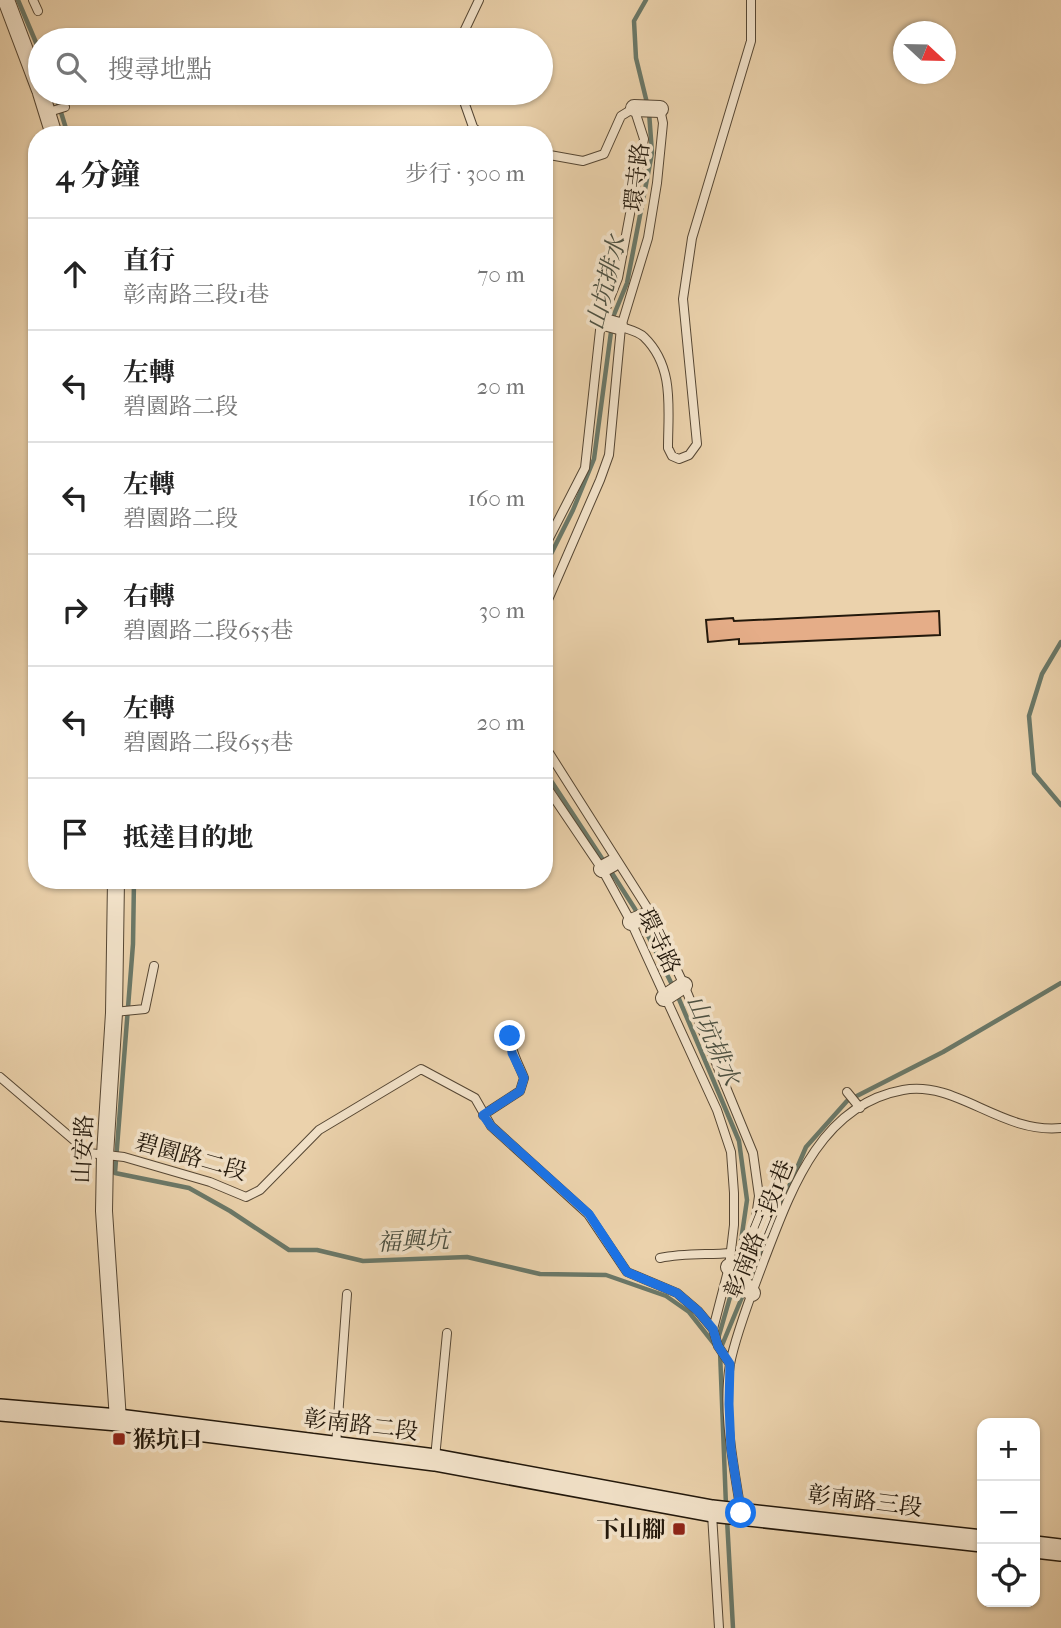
<!DOCTYPE html>
<html lang="zh-TW">
<meta charset="utf-8">
<style>
:root{--surface:#fff;--page:#f6f6f6;--text:#222;--muted:#767676;--line:#e0e0e0}
body{margin:0;font-family:"IM FELL French Canon","Noto Serif TC",serif;background:var(--page);color:var(--text)}
.controls{position:absolute;right:21px;bottom:21px;display:grid;overflow:hidden;border-radius:14px;box-shadow:0 2px 5px #0004}
.controls button{width:63px;height:63px;display:grid;place-items:center;padding:0;border:0;border-bottom:2px solid var(--line);background:var(--surface);color:var(--text);font:35px sans-serif}
.compass{position:absolute;left:893px;top:21px;width:63px;height:63px;border-radius:50%;background:var(--surface);box-shadow:0 2px 5px #0004;rotate:112deg}
.stop{position:absolute;width:21px;height:21px;margin:-16px;border:5px solid #1a73e8;border-radius:50%;background:#fff}
.stop.end{background:#1a73e8;border-color:#fff;box-shadow:0 2px 7px #0008}
.list{margin:0;padding:0;list-style:none}
h2{display:flex;justify-content:space-between;align-items:center;height:91px;margin:0;padding:0 28px;font-size:30px}
h2 small{font-size:23px;font-weight:400;color:var(--muted)}
.list li{display:grid;grid-template-columns:46px 1fr auto;gap:21px;align-items:center;box-sizing:border-box;height:112px;padding:0 28px;border-top:2px solid var(--line)}
.list b{display:block;font-size:26px;white-space:nowrap}
.list p{margin:0;font-size:23px;white-space:nowrap;color:var(--muted)}
.list em{font-size:23px;font-style:normal;color:var(--muted)}
.icon{flex:none;width:38px;height:38px;fill:none;stroke:currentColor;stroke-width:2;stroke-linecap:round;stroke-linejoin:round}
.map{position:relative;flex:none;width:1061px;height:1628px;overflow:hidden}
.search{position:absolute;background:var(--surface);box-shadow:0 2px 5px #0004;left:28px;top:28px;width:525px;height:77px;display:flex;align-items:center;gap:18px;box-sizing:border-box;padding:0 24px;border-radius:38px;color:var(--muted);font-size:26px}
.panel{position:absolute;background:var(--surface);box-shadow:0 2px 5px #0004;left:28px;top:126px;width:525px;height:763px;border-radius:28px}
.map>svg:first-child{display:block}
.lines{fill:none;stroke-linecap:round;stroke-linejoin:round}
.stream{stroke:#6a7868;stroke-width:4.5}
.building{fill:#e5ad88;stroke:#23180b;stroke-width:2}
.lane-casing{stroke:#554633;stroke-width:10}
.street-casing{stroke:#554633;stroke-width:18}
.secondary-casing{stroke:#23180b;stroke-width:24}
.lane{stroke:#f2e2c9;stroke-width:8}
.street{stroke:#f2e2c9;stroke-width:16}
.secondary{stroke:#f2e2c9;stroke-width:21}
.route{stroke:#1a73e8;stroke-width:9}
.poi-dot{fill:#8f2418;stroke:#f2e2c9;stroke-width:2.5}
.labels{text-anchor:middle;dominant-baseline:central;stroke-width:7;stroke-linejoin:round;paint-order:stroke}
.street-label{font-size:23px;fill:#23180b;stroke:#f2e2c9}
.poi-label{font-size:23px;font-weight:bold;fill:#23180b;stroke:#f2e2c9;text-anchor:start}
.water-label{font-size:24px;font-style:italic;fill:#4c5041;stroke:#f2e2c9}
</style>
<div class="map">
<svg width="1061" height="1628" viewBox="0 0 1061 1628">
<rect width="100%" height="100%" fill="#ebd2ac"/>
<filter id="stains"><feTurbulence type="fractalNoise" baseFrequency=".00286" numOctaves="4"/><feColorMatrix values="0 0 0 0 .2 0 0 0 0 .09 0 0 0 0 .02 0 0 0 .5 -.17"/></filter>
<radialGradient id="worn" r=".72"><stop offset=".6" stop-color="#630" stop-opacity="0"/><stop offset="1" stop-color="#630" stop-opacity=".3"/></radialGradient>
<g class="lines">
<path class="stream" d="M18 0 40 52
M646 0 634 21 636 58 647 103
M55 93 68 135
M544 568 573 510 594 459 613 317 627 283 652 153 649 112
M1061 642 1042 674 1029 716 1034 773 1061 805
M544 770 605 863
M610 870 635 909 679 999 739 1141 747 1200 737 1268
M134 880 133 944 115 1173 189 1188 230 1211 289 1250H317L363 1261 467 1257 540 1274 606 1275 666 1296 689 1312 715 1345
M748 1282 806 1147 847 1101 943 1052 1061 983
M718 1339 735 1280
M720 1350 745 1290
M720 1351 726 1506
M727 1519 733 1628"/>
</g>
<path class="building" d="M939 611 940 635 739 644V639L708 642 706 620 733 618 734 621Z"/>
<g class="lines">
<g class="lane-casing">
<path id="lane" d="M33 0 38 11
M460 40 479 0
M461 93 473 127 481 135
M49 112 65 107
M544 154 583 161 604 154 621 116 634 108 644 139 618 278 601 321 585 468 544 548
M619 326C626 329 638 331 644 337 675 367 668 409 668 448L672 456 679 459 689 455 697 444 683 299 692 238 751 41V0
M544 609 600 480 609 455 621 327 648 238 657 183 663 123 660 109
M544 745 648 909 684 985 753 1153 759 1196 753 1238 743 1281
M544 783 602 869 631 922 717 1110 731 1152 734 1193V1225L729 1267 713 1329
M114 1012 145 1009 154 966
M0 1077 89 1153 124 1157 210 1182 246 1197 260 1190 319 1130 421 1069 475 1098 491 1126 588 1214 627 1272 677 1293 698 1311 713 1329 718 1346 730 1364
M847 1092 860 1108
M483 1115 520 1091 524 1078C518 1062 507 1047 513 1029
M660 1258C684 1253 707 1255 731 1253
M336 1445 347 1294
M435 1458 447 1333
M741 1513C734 1465 722 1413 730 1364 736 1333 752 1293 763 1263 790 1193 819 1105 903 1090 957 1080 1001 1134 1061 1128
M712 1514 719 1628"/>
</g>
<g class="street-casing">
<path id="street" d="M6 0 40 90
M41 93 54 135
M634 108 660 109
M601 321 619 326
M602 869 613 863
M116 880 114 1013 105 1155 104 1211 118 1420
M631 922 646 916
M664 998 684 985
M729 1267 752 1293"/>
</g>
<g class="secondary-casing">
<path id="secondary" d="M0 1410 118 1420 435 1460 712 1511 982 1541
M1035 1547 1061 1550"/>
</g>
<use href="#lane" class="lane"/>
<use href="#street" class="street"/>
<use href="#secondary" class="secondary"/>
</g>
<g class="lines">
<path class="route" d="M510 1036 512 1053 524 1078 520 1091 483 1115 491 1126 589 1214 627 1272 677 1293 698 1311 713 1329 718 1346 730 1364 729 1404 731 1449 741 1513"/>
</g>
<g class="poi-dot">
<rect x="112" y="1432" width="14" height="14" rx="3.5"/>
<rect x="672" y="1522" width="14" height="14" rx="3.5"/>
</g>
<g class="labels">
<g class="street-label">
<text transform="translate(637 177) rotate(-83)">環寺路</text>
<text transform="translate(659 941) rotate(65)">環寺路</text>
<text transform="translate(83 1149) rotate(-87)">山安路</text>
<text transform="translate(191 1157) rotate(16)">碧園路二段</text>
<text transform="translate(759 1229) rotate(-68)">彰南路三段1巷</text>
<text transform="translate(361 1425) rotate(7)">彰南路二段</text>
<text transform="translate(865 1501) rotate(7)">彰南路三段</text>
</g>
<g class="poi-label">
<text x="133" y="1439">猴坑口</text>
<text x="665" y="1529" text-anchor="end">下山腳</text>
</g>
<g class="water-label">
<text transform="translate(606 283) rotate(-76)">山坑排水</text>
<text transform="translate(713 1040) rotate(66)">山坑排水</text>
<text transform="translate(413 1241) rotate(-2)">福興坑</text>
</g>
</g>
<rect width="100%" height="100%" filter="url(#stains)"/>
<rect width="100%" height="100%" fill="url(#worn)"/>
</svg>
<div class="controls">
<button>+</button>
<button>−</button>
<button><svg class="icon" aria-label="locate" viewBox="0 0 24 24"><circle cx="12" cy="12" r="6"/><path d="M12 2v4M12 18v4M2 12h4M18 12h4"/></svg></button>
</div>
<svg class="compass" viewBox="-18 -18 36 36"><path d="M0-13l5 13h-10z" fill="#e53935"/><path d="M0 13l5-13h-10z" fill="#767676"/></svg>
<div class="stop" style="left:741px;top:1513px"></div>
<div class="stop end" style="left:510px;top:1036px"></div>
<div class="search"><svg class="icon" aria-label="search" viewBox="0 0 24 24"><circle cx="10" cy="10" r="6"/><path d="M15 15l6 6"/></svg>搜尋地點</div>
<section class="panel">
<h2>4 分鐘<small>步行 · 300 m</small></h2>
<ul class="list">
<li><svg class="icon" aria-label="ahead" viewBox="0 0 24 24"><path d="M12 20V5M6 11l6-6 6 6"/></svg><div><b>直行</b><p>彰南路三段1巷</p></div><em>70 m</em></li>
<li><svg class="icon" aria-label="left" viewBox="0 0 24 24"><path d="M17 20v-9H6M10 6l-5 5 5 5"/></svg><div><b>左轉</b><p>碧園路二段</p></div><em>20 m</em></li>
<li><svg class="icon" aria-label="left" viewBox="0 0 24 24"><path d="M17 20v-9H6M10 6l-5 5 5 5"/></svg><div><b>左轉</b><p>碧園路二段</p></div><em>160 m</em></li>
<li><svg class="icon" aria-label="right" viewBox="0 0 24 24"><path d="M7 20v-9h11M14 6l5 5-5 5"/></svg><div><b>右轉</b><p>碧園路二段655巷</p></div><em>30 m</em></li>
<li><svg class="icon" aria-label="left" viewBox="0 0 24 24"><path d="M17 20v-9H6M10 6l-5 5 5 5"/></svg><div><b>左轉</b><p>碧園路二段655巷</p></div><em>20 m</em></li>
<li><svg class="icon" aria-label="arrive" viewBox="0 0 24 24"><path d="M6 21V4h12l-3 4 3 4H6"/></svg><div><b>抵達目的地</b></div></li>
</ul>
</section>
</div>
